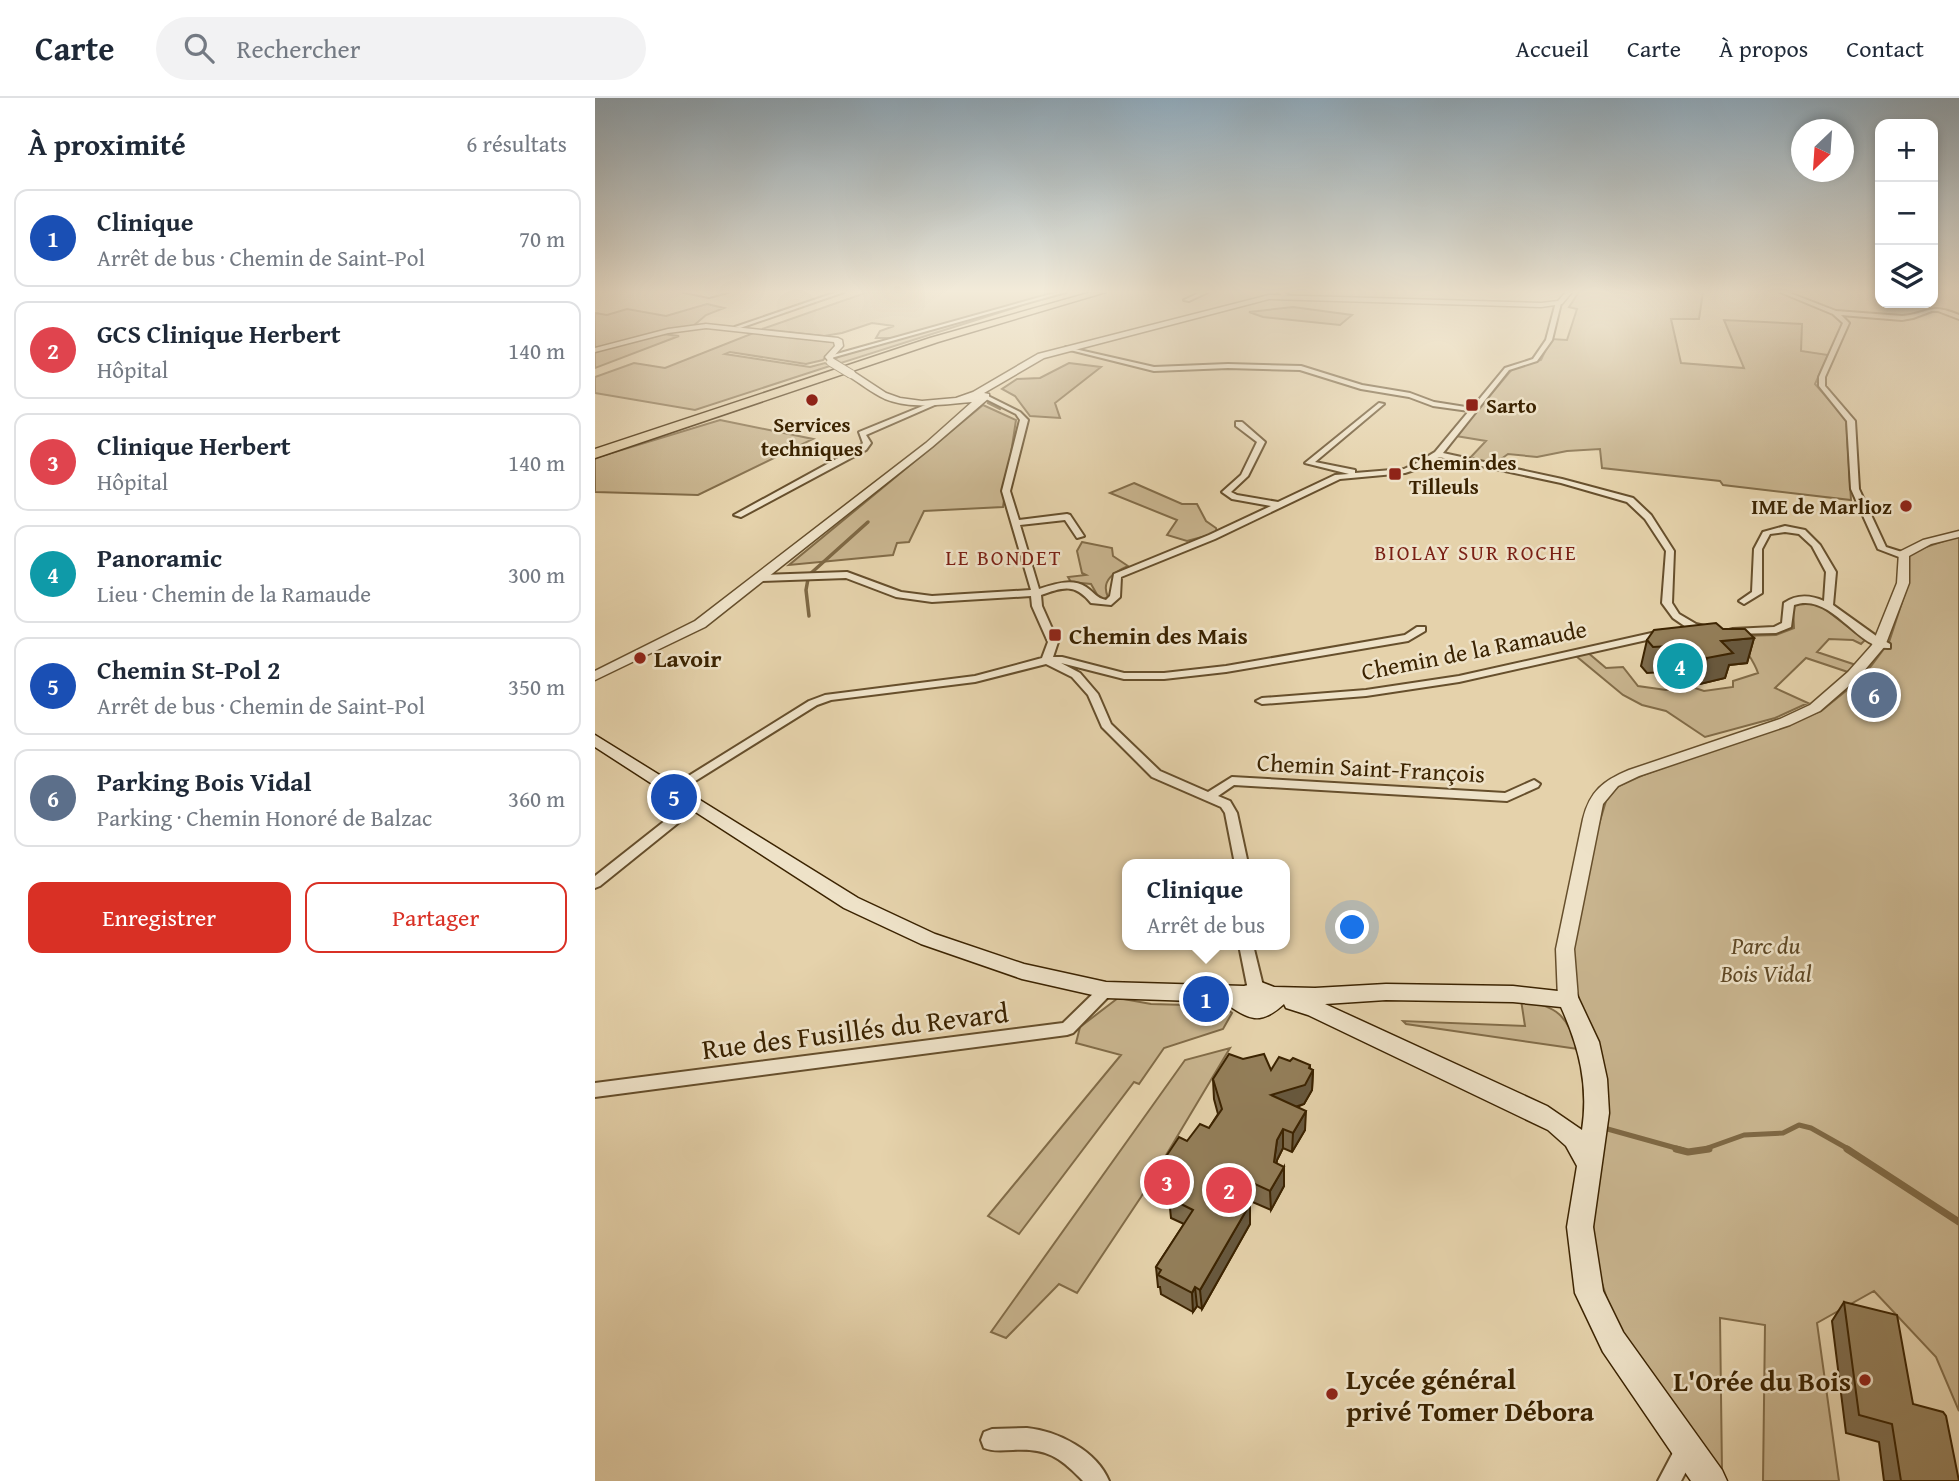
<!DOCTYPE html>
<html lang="fr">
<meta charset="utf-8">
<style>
:root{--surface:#fff;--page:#f2f2f3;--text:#1f2937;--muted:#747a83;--line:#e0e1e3;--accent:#d93025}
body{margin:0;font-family:"Gentium Book Plus",serif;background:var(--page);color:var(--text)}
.controls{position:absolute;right:21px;top:21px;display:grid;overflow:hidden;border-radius:14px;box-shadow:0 4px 10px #0003}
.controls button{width:63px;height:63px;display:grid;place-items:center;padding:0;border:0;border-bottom:2px solid var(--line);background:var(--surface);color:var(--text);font:35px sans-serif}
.compass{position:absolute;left:1196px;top:21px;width:63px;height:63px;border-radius:50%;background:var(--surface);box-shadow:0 4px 10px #0003;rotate:205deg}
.you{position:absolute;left:758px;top:830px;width:24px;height:24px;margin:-18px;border:5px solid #fff;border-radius:50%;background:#1a73e8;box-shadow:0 0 0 10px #1a73e833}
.badge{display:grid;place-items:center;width:46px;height:46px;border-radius:50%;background:var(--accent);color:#fff;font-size:23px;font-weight:700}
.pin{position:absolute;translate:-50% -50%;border:4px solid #fff;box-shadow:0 2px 7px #0006}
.popup{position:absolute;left:527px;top:761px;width:168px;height:91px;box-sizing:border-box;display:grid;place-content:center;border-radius:14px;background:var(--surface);filter:drop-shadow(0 2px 5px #0005);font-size:23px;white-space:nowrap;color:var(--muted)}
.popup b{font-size:26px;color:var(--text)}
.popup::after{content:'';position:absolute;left:50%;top:100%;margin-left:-14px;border:14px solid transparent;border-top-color:var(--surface)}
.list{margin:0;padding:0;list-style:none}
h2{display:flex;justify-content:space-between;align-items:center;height:91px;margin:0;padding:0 28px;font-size:30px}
h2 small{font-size:23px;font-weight:400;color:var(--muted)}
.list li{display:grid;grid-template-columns:46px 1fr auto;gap:21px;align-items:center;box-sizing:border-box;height:98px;margin:0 14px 14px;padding:0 14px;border:2px solid var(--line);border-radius:14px}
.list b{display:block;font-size:26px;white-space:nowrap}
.list p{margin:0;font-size:23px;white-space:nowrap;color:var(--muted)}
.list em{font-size:23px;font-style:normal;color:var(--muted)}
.actions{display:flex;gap:14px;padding:21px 28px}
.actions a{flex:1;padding:16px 0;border:2px solid var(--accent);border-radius:14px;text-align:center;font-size:24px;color:var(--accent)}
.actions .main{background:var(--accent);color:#fff}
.icon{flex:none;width:38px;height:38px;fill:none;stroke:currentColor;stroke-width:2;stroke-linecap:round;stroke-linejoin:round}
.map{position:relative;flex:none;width:1364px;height:1383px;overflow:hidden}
header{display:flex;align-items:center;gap:42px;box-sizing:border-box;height:98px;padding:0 35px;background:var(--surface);border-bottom:2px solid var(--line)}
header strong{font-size:33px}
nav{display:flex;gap:38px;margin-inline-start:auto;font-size:24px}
.search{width:490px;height:63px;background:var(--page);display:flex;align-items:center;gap:18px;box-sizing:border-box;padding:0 24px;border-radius:38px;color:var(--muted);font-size:26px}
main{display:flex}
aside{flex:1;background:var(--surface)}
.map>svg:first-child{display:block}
.green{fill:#c8b48e;stroke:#826c48;stroke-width:2}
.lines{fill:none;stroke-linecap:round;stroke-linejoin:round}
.stream-far3{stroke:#7e6844;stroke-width:2.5}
.stream-far2{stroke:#7e6844;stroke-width:3.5}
.stream-far1{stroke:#7e6844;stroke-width:5}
.stream{stroke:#7e6844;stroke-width:7}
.minor-casing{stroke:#664f2c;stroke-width:4}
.tertiary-casing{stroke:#664f2c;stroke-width:3}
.secondary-casing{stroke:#3b2301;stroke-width:3}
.motorway-casing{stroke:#3b2301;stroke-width:3}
.minor{fill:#eee2c8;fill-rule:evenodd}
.tertiary{fill:#eee2c8;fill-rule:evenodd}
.secondary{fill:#eee2c8;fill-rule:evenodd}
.motorway{fill:#e5d2ab;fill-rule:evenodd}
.tertiary-bridge-casing{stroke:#664f2c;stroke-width:10;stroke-linecap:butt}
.tertiary-bridge{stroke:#eee2c8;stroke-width:8}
.wall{fill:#7e6c4d;stroke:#3b2301;stroke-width:2}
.shaded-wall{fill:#67583e;stroke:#3b2301;stroke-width:2}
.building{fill:#937e59;stroke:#3b2301;stroke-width:2}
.poi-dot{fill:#8f2418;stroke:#eee2c8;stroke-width:2.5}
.labels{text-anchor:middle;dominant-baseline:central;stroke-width:5;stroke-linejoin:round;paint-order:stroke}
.far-poi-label{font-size:21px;font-weight:bold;fill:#3b2301;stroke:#eee2c8;text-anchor:start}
.far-neighbourhood-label{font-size:21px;letter-spacing:2px;fill:#7a1f14;stroke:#eee2c8}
.poi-label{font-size:24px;font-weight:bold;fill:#3b2301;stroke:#eee2c8;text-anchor:start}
.street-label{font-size:24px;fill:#3b2301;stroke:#eee2c8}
.park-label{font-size:24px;font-style:italic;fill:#5e4724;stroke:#eee2c8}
.near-street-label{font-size:28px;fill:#3b2301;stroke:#eee2c8}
.near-poi-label{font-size:28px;font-weight:bold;fill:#3b2301;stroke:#eee2c8;text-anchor:start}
</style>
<header>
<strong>Carte</strong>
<div class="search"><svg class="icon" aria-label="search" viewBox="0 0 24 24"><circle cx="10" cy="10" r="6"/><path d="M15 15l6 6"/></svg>Rechercher</div>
<nav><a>Accueil</a><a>Carte</a><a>À propos</a><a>Contact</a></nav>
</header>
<main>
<aside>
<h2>À proximité<small>6 résultats</small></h2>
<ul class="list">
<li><span class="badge" style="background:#1a4fb4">1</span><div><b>Clinique</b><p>Arrêt de bus · Chemin de Saint-Pol</p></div><em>70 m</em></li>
<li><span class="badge" style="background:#e0444e">2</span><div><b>GCS Clinique Herbert</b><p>Hôpital</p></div><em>140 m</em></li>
<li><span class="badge" style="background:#e0444e">3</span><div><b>Clinique Herbert</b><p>Hôpital</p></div><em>140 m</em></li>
<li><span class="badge" style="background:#0f9aa8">4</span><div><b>Panoramic</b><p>Lieu · Chemin de la Ramaude</p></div><em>300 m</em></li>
<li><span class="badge" style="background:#1a4fb4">5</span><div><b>Chemin St-Pol 2</b><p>Arrêt de bus · Chemin de Saint-Pol</p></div><em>350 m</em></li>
<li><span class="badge" style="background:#5c6f8a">6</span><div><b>Parking Bois Vidal</b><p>Parking · Chemin Honoré de Balzac</p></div><em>360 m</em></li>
</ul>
<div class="actions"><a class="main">Enregistrer</a><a>Partager</a></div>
</aside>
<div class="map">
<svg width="1364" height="1383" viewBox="0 0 1364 1383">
<rect width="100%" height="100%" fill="#e5d2ab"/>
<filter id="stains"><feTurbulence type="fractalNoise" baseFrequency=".00286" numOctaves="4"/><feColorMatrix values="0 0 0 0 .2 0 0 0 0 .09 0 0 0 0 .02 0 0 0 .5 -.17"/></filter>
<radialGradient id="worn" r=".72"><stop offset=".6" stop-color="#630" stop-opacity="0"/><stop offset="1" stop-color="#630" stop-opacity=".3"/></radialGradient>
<path class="green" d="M273 194H461L422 205 425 208 246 265 240 261 250 255 302 240H281L285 233 299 228 277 225 247 235 229 238 167 231Z
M984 194H1108L1104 221H1076L1086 265 1149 270 1129 222 1207 226 1206 253 1233 257 1220 286 1251 321 1256 402 1128 387 1125 383 1007 370 1005 351 972 353 942 359 913 356 898 367 874 361 891 343 861 338 918 270 946 262 956 241 972 242 982 211 974 209Z
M112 206 129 210 111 217 98 228 68 236 84 238 0 270V215L12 217 32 211 71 218Z
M698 209 757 217 745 227 668 219 654 214Z
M166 232 240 243 242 247 228 262 211 266 135 254 130 256 215 269 230 265 235 268 100 312 0 295V279L39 265 70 270Z
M474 265 506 269 460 305 465 320 435 318 420 298 407 291 422 281 445 280Z
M388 307 421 322 408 409 329 413 314 444 302 445 298 457 194 467Z
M125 322 218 341 103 397 0 394V360Z
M539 385 587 406H602L611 423 621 430 622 435 592 443 572 437 582 422 515 395Z
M1364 438V1313L1341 1259 1279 1193 1222 1225 1244 1383H1168L1170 1227 1125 1220 1127 1373 1024 1239 1000 1163 997 1101 1005 1038 981 904 977 846 998 746 1011 703 1022 689 1048 677 1226 613 1257 588 1276 568 1294 544 1313 486 1312 463 1316 454Z
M487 444 517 450 518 458 533 468C520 474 505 482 513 499L509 501 504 500 496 486 476 484 473 479 491 477 487 475 482 453Z
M1210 503 1226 508 1270 542 1266 546 1258 542 1234 541 1222 554 1261 567 1253 574 1211 560 1180 590 1213 605 1180 620 1110 639 1071 613 1047 607 1028 597 981 558 992 554 1011 570 1028 569 1043 588 1071 592 1097 589 1109 593 1138 589V583L1163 575C1158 560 1149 553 1144 538L1181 537 1199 530 1198 508Z
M523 900 556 906 628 908 637 915 628 931 569 950 544 986 539 984 424 1136 393 1118 526 957 481 945 485 929Z
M926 902C962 908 972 917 983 951L811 926 808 923 930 928Z
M635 950 546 1099 482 1195 464 1186 411 1240 396 1234 590 962Z"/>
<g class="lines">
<path class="stream-far3" d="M393 305 405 311"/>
<path class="stream-far2" d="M215 476 273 424
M213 481 211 492 214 518"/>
<path class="stream-far1" d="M1009 1030 1088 1052
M1107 1052 1149 1037 1188 1035 1204 1027 1216 1030 1255 1052"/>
<path class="stream" d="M1081 1051 1093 1054 1114 1051
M1252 1051 1364 1124"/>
<g class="minor-casing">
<path id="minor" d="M89 194H133L114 199Z
M242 194H249L145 230 140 229Z
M463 194H471L236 260 231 259Z
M606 194H613L594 203 589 202Z
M683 194H689L693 197 688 198Z
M1185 194H1192L1241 213 1307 218C1335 216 1332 204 1364 217V221L1343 213H1337L1318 220 1307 222 1246 217 1254 225 1230 279V288L1260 323 1264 391 1291 449 1310 455V459H1304L1283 451 1256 391 1252 323 1224 288V279L1248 225 1238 216Z
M961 204 966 205 957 242 942 263 914 272 848 355 967 381 1038 400 1056 417 1079 453 1077 505 1084 516 1101 526 1114 529V533L1094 531 1078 520 1067 505 1071 453 1050 421 1032 404 966 385 844 359 828 369 810 375 745 381 620 441 526 479 525 499 516 507 496 505C480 485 468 489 446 497L447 508 463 544 458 559H467L529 575H569L631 568 810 537 822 529H830V533L813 543 631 574 569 581H529L466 565 485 575 503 596 516 626 565 673 613 694 637 679 910 695 939 682 945 686 943 689 912 703 639 687 623 698 635 703 642 715 653 766H640L630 715 626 709 557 679 507 629 493 597 477 579 451 566 380 584 236 602 222 607 81 695 77 696 71 692 214 603 230 597 380 578 447 560 453 544 437 508 436 498 337 504 301 499 251 480 166 483 161 480 166 477 252 474 306 494 337 498 436 492 407 393 425 322 421 316 389 300V298H393L425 314 433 322 415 393 424 422 472 416 475 417 489 438 482 440 470 422 425 427 444 491C460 486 477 480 491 489 500 495 501 500 511 502L515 498 519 476 614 437 676 408 637 401 627 394 646 377 662 344 641 328V324H647L670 344 653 378 636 394 642 397 683 404 740 377 754 376 710 365 784 305 789 306 720 364 760 372V375L809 371 822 365 840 354 874 313 838 308 814 299 766 291 705 272 633 270 559 273 471 251V249L559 269 633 266 706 268 767 287 815 295 839 304 877 310 910 270 938 261 951 242Z
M340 303 343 305 342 306 271 337 276 345 271 352 146 419 139 417 265 348 268 345 264 334Z
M1190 428 1210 432 1225 447 1241 474 1238 507 1284 540 1295 546V550C1263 553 1237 493 1199 507L1196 529 1181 535 1134 536V532L1138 531 1179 529 1187 525 1189 505C1202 496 1215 497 1229 503L1231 474 1217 448 1204 436 1190 434 1175 436 1167 451V495L1149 506 1144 503 1157 494 1159 451 1168 434Z
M1070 532 1075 535 1074 537 864 584 771 598 667 606 661 603 667 600 771 592 864 578Z
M99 702 105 706 103 709 5 788 0 790V778L95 703Z
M644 847H658L669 892 666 896 661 898 656 896 653 892Z
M511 886 516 888 519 892 516 896 478 935 472 937 0 999V985L468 925 506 888Z
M432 1330C463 1333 502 1353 514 1383H488C465 1359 452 1350 418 1352 408 1352 399 1354 389 1350L386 1342 389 1334 397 1331Z
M1091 1342 1099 1345 1102 1353 1086 1383H1063L1083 1345Z"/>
</g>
<g class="tertiary-casing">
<path id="tertiary" d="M971 194H977L967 206 946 209 674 201 449 260 389 295 394 296V300L337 349 110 529 0 582V573L100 523 331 345 377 304C348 306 318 312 290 301 277 295 265 285 253 278V274H259L291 295 305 300 327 303 361 300 378 294 443 256 674 197 946 205 963 203Z
M111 226 243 240 247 242 248 248 238 259 240 264 236 266 230 259 240 248 239 244 111 230 73 235 0 254V250L73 231Z
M1364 433V439L1336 446 1314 458V485L1290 548 1263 580 1225 613 1195 627 1044 678 1023 688 1008 706 979 851 983 901 980 906 973 908 966 906 963 901 961 851 988 721C995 693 1008 683 1034 672L1185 621 1215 607 1253 574 1277 547 1302 485 1304 454 1328 442Z"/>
</g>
<g class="secondary-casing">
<path id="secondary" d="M0 637 263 800 340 836 429 866 511 884 649 888 666 884 679 889 720 890 791 886 918 888 981 895 1004 944 1012 981 1014 1015 998 1129 1008 1193 1028 1234 1127 1372 1132 1383H1096L1008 1254 980 1195 972 1129 982 1068 971 1048 953 1032 713 917 691 910 689 906C665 928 654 922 629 904L511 900 427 881 326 846 249 810 0 649ZM791 902 918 904 966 909C984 949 994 987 987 1032L952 1008 730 906Z"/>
</g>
<g class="motorway-casing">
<path id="motorway" d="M497 194H511L343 244 0 360V351L335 240Z"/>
</g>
<use href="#minor" class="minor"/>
<use href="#tertiary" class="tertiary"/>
<use href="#secondary" class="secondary"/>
<use href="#motorway" class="motorway"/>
<g class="tertiary-bridge-casing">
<path id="tertiary-bridge" d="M236 264 256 276"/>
</g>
<use href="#tertiary-bridge" class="tertiary-bridge"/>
</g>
<path class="wall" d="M1128 531 1159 540 1152 565 1134 567 1130 580 1105 586 1097 584 1086 573 1052 575 1046 568 1052 542Z
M676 972H718L717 992 709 1006 702 1009 710 1032 697 1054 688 1050 682 1062 681 1065 689 1088 676 1112 653 1102 655 1106V1126L607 1211 602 1208 598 1214 566 1196 565 1189H563L561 1169 589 1126 576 1120 574 1100 580 1091 568 1086 566 1066 592 1043 614 1030 623 1016 619 1001 618 981Z
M1249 1204 1318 1306 1364 1383H1289L1284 1344 1251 1335 1237 1223Z"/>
<path class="shaded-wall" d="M1159 540 1152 565 1134 567 1130 580 1105 586 1112 560 1126 543Z
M715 967V977L718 972 717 992 709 1006 676 1017V997L714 970Z
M711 1013 710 1032 697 1054 698 1035Z
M688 1031V1050L682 1062 679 1084V1064L682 1042Z
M689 1069V1088L676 1112 675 1093Z
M655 1106V1126L607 1211 605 1192Z
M600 1189 602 1208 598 1214 597 1195Z"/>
<path class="building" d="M1121 525 1128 531H1150L1159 540 1126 543 1138 555 1112 560 1104 558 1093 547 1058 549 1052 542 1059 532Z
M634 956 648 961 669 956 676 972 684 959 695 963 698 960 715 967 714 970 718 972 710 987 676 997 711 1013 698 1035 688 1031 682 1042 679 1064 689 1069 675 1093 647 1080 655 1106 605 1192 600 1189 597 1195 563 1177 566 1172 561 1169 598 1112 574 1100 589 1077 566 1066 584 1039 592 1043 605 1026 614 1030 627 1011 618 981Z
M1249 1204 1302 1217 1318 1306 1348 1314 1351 1318 1364 1383H1306L1297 1326 1264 1317Z"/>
<linearGradient id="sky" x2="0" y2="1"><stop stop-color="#8fa8b8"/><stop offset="0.5" stop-color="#f3ebd9"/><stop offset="1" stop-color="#f3ebd9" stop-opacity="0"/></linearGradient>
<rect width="1364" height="387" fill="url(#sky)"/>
<g class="poi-dot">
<circle cx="217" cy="302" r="7"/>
<rect x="870" y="300" width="14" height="14" rx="3.5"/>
<rect x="793" y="369" width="14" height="14" rx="3.5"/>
<circle cx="1311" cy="408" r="7"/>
<rect x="453" y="530" width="14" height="14" rx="3.5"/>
<circle cx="45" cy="560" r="7"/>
<circle cx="1270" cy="1282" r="7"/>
<circle cx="737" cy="1296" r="7"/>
</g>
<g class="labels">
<g class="far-poi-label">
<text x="891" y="307">Sarto</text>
<text x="217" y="326" text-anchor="middle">Services<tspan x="217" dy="24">techniques</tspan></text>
<text x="814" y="364">Chemin des<tspan x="814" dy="24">Tilleuls</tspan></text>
<text x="1297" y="408" text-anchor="end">IME de Marlioz</text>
</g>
<g class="far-neighbourhood-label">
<text x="881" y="454">BIOLAY SUR ROCHE</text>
<text x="409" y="459">LE BONDET</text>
</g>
<g class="poi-label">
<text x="474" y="537">Chemin des Mais</text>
<text x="59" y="560">Lavoir</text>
</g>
<g class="street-label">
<text transform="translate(879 552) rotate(-11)">Chemin de la Ramaude</text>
<text transform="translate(776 670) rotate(3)">Chemin Saint-François</text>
</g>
<g class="park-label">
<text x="1171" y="847">Parc du<tspan x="1171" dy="28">Bois Vidal</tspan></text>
</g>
<g class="near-street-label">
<text transform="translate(260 932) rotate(-7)">Rue des Fusillés du Revard</text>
</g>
<g class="near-poi-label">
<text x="751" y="1280">Lycée général<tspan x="751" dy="32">privé Tomer Débora</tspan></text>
<text x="1256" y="1282" text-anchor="end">L'Orée du Bois</text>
</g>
</g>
<rect width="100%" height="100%" filter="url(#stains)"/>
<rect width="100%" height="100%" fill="url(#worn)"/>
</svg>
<div class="controls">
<button>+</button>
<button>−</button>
<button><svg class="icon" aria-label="layers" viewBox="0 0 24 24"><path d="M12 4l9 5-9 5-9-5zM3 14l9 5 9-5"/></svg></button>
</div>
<svg class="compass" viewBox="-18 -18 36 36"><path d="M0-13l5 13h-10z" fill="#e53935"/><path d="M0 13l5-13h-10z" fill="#747a83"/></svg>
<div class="you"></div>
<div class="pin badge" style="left:611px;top:901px;background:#1a4fb4">1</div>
<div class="popup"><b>Clinique</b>Arrêt de bus</div>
<div class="pin badge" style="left:634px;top:1092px;background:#e0444e">2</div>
<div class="pin badge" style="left:572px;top:1084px;background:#e0444e">3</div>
<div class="pin badge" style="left:1085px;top:568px;background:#0f9aa8">4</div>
<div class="pin badge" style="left:79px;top:699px;background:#1a4fb4">5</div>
<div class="pin badge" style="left:1279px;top:597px;background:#5c6f8a">6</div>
</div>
</main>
